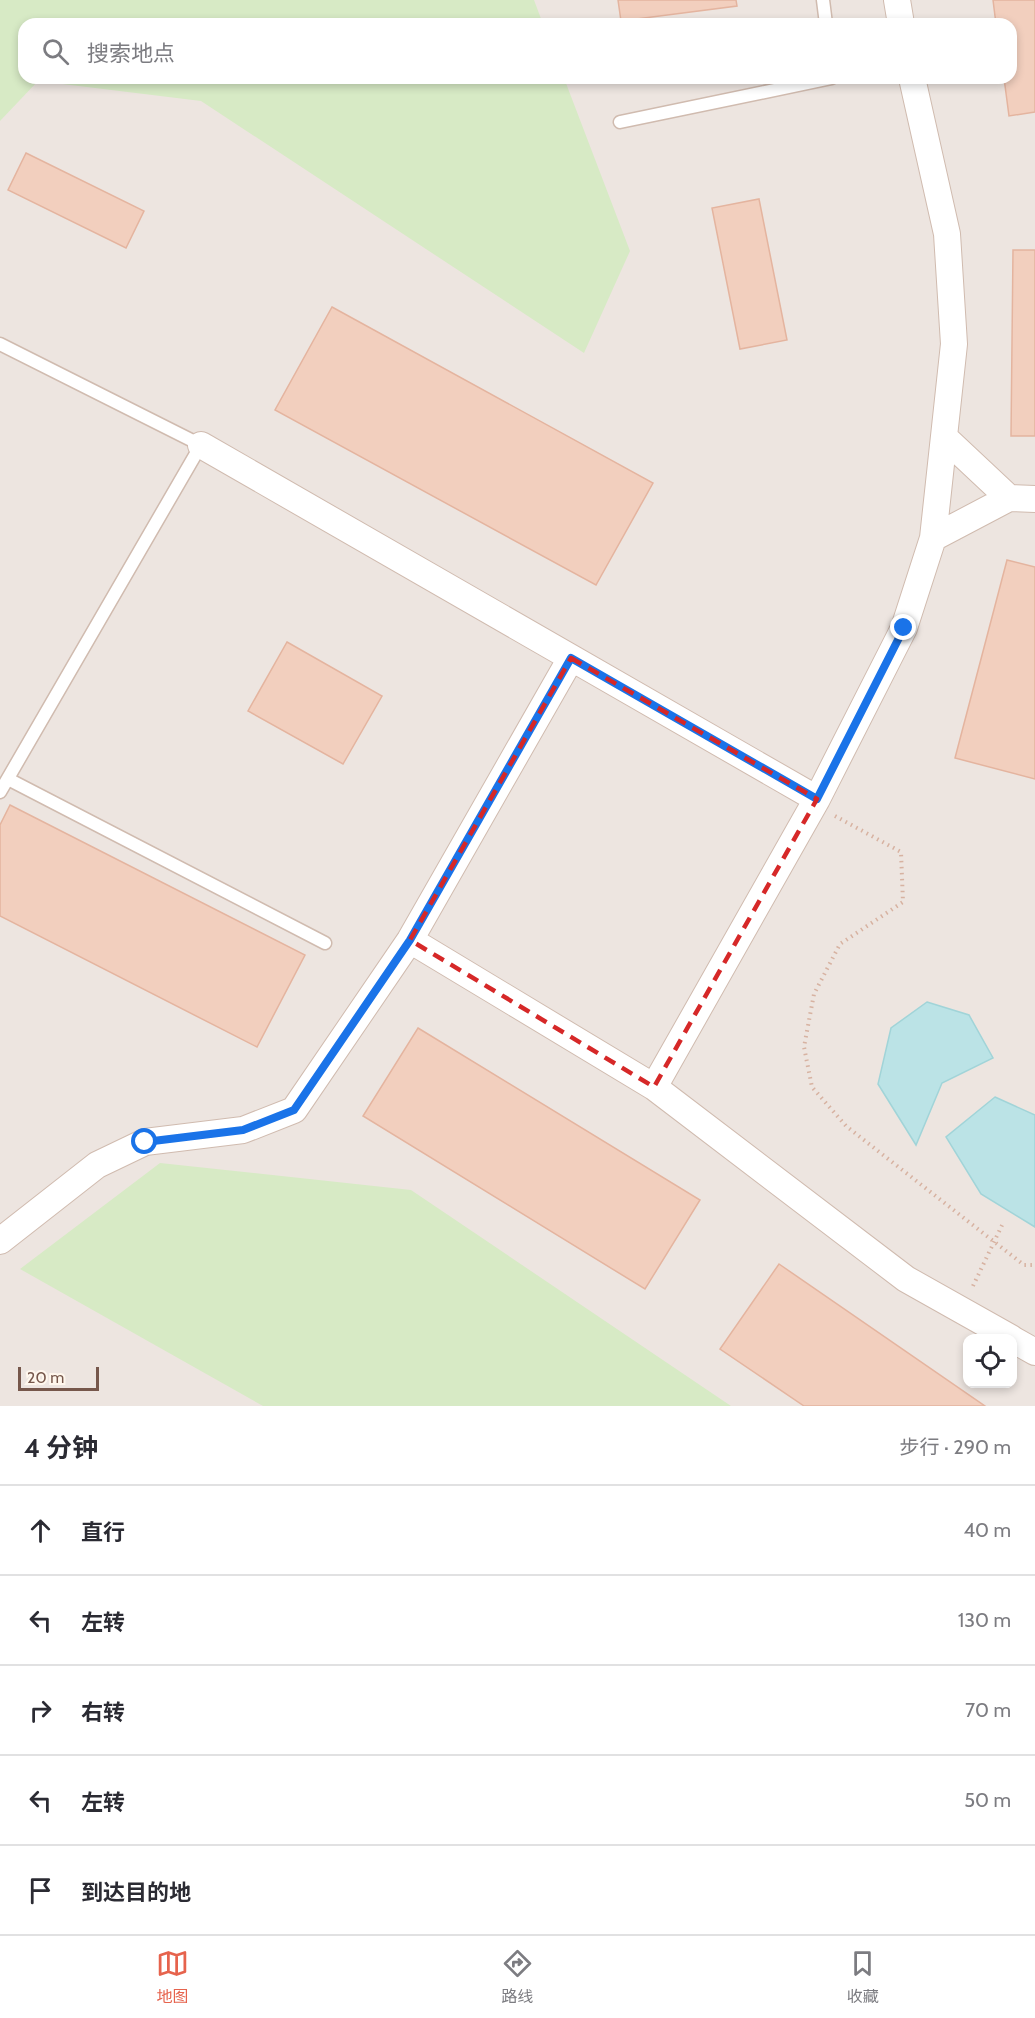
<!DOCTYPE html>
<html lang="zh">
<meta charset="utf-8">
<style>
:root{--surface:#fff;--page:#f7f7f7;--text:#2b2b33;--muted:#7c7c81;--line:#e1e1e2;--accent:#e6634d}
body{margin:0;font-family:Cabin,"Noto Sans SC",sans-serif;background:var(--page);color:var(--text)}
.controls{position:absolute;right:18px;bottom:18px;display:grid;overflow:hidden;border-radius:12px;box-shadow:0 3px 9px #0003}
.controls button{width:54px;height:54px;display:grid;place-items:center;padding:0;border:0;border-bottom:2px solid var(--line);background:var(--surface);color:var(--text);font:30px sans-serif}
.scale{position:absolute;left:18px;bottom:15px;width:81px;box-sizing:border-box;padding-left:6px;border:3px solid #76574b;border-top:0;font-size:16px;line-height:21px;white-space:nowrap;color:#76574b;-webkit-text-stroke:4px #fff7ed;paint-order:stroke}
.stop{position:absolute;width:18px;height:18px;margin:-14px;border:4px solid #1a73e8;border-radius:50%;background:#fff}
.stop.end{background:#1a73e8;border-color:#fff;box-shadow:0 2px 6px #0008}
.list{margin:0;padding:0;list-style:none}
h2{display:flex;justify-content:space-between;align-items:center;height:78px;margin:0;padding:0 24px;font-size:26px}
h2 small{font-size:20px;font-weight:400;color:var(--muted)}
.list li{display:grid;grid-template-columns:39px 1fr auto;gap:18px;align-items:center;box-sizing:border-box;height:90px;padding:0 24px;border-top:2px solid var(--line)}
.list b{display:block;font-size:22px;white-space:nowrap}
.list em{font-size:20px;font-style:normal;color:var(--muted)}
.icon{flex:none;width:33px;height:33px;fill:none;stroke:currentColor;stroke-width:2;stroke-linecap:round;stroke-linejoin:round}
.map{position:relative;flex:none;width:1035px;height:1406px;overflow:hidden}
.search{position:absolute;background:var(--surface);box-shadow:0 3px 9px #0003;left:18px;right:18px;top:18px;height:66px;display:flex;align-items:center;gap:15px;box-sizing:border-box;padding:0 21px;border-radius:18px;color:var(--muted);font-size:22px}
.sheet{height:528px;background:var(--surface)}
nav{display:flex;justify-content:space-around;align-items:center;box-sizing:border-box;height:84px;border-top:2px solid var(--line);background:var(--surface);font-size:16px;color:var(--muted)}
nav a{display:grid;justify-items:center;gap:3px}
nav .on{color:var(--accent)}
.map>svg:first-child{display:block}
.industrial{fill:#ede5e0;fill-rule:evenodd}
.green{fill:#d7eac5}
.water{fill:#bbe3e6;stroke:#a1d4d8;stroke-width:1.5}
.building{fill:#f2cfbe;stroke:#e4b49f;stroke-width:1.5}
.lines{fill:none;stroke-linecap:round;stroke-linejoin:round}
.service-casing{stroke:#d0bbaf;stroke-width:15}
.minor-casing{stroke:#d0bbaf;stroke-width:28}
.path{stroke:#d7b2a1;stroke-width:4;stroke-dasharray:1.5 4.5;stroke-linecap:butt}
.service{stroke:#fff;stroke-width:12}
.minor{stroke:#fff;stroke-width:26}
.path-bridge{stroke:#d7b2a1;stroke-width:4;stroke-dasharray:1.5 4.5;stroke-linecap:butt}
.route{stroke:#1a73e8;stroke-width:8}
.marked{fill:none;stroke:#d62828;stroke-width:4.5;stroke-dasharray:12 8;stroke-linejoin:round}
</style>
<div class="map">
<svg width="1035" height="1406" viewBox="0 0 1035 1406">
<rect width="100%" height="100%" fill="#fcf2e7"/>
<path class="industrial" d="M0 0H1035V1406H0ZM24 24H1011V78H24ZM968 1338H1012V1384H968Z"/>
<path class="green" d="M0 0H534L543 24H24V78H564L630 251 584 353 201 101 38 81 0 121Z
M160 1163 411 1190 731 1406H263L20 1269Z"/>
<path class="water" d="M927 1002 969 1015 993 1058 942 1083 916 1145 878 1084 891 1028Z
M995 1097 1035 1115V1227L981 1194 946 1137Z"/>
<path class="building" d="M618 0H736L737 6 621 21Z
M993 0H1035V112L1009 116 1004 78H1011V24H996Z
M26 153 144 211 126 248 8 190Z
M759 199 787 340 740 349 712 208Z
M1013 250H1035V436H1011Z
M332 307 653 483 596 585 275 410Z
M1007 560 1035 567V779L955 758Z
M287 642 382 696 343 764 248 711Z
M10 805 305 955 257 1047 0 916V825Z
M418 1028 700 1200 645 1289 363 1116Z
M779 1264 985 1406H804L720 1349Z"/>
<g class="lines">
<g class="service-casing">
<path id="service" d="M823 0 826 24
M620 122 832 78
M0 344 201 445 0 792
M8 779 325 943"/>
</g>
<g class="minor-casing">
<path id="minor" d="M897 0 901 24
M945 438 1009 498
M201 445 817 799
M933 538 1009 498 1035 499
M410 940 654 1087 906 1279 1011 1338
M654 1087 817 799 904 628 933 538 954 344 947 234 912 78
M0 1241 97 1165 145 1142 243 1130 294 1110 410 940 571 658
M1012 1339 1035 1352"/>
</g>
<path class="path" d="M835 816 901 852 903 902 840 944 814 994 804 1047 812 1087 846 1126 1024 1265H1035"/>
<use href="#service" class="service"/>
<use href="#minor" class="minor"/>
<path class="path-bridge" d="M973 1286 1004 1221"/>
</g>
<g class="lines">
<path class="route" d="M145 1142 243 1130 294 1110 410 940 571 658 817 799 904 628"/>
</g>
<path class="marked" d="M571 658 817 799 654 1087 410 940Z"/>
</svg>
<div class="controls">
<button><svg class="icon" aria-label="locate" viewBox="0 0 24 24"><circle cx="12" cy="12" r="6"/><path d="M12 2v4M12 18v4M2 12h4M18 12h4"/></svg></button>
</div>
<div class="scale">20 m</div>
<div class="stop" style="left:145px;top:1142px"></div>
<div class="stop end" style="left:904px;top:628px"></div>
<div class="search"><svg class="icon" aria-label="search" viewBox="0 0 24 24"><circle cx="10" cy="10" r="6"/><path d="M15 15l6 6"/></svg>搜索地点</div>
</div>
<section class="sheet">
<h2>4 分钟<small>步行 · 290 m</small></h2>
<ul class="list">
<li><svg class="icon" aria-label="ahead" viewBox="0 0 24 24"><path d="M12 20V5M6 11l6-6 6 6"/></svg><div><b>直行</b></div><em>40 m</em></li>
<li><svg class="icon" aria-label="left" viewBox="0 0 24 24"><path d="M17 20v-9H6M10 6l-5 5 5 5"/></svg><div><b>左转</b></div><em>130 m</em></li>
<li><svg class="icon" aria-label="right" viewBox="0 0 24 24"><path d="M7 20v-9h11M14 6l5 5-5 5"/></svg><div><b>右转</b></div><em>70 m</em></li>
<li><svg class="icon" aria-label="left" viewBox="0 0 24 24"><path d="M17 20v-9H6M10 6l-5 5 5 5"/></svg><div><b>左转</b></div><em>50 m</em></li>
<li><svg class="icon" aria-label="arrive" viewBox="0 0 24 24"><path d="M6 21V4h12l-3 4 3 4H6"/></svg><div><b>到达目的地</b></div></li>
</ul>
</section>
<nav>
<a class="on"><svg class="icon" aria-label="map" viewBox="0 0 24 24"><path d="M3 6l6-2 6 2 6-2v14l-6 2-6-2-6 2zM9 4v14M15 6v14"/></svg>地图</a>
<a><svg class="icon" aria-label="directions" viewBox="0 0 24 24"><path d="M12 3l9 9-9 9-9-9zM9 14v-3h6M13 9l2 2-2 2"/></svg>路线</a>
<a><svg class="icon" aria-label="saved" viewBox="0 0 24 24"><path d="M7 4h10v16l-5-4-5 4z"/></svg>收藏</a>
</nav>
